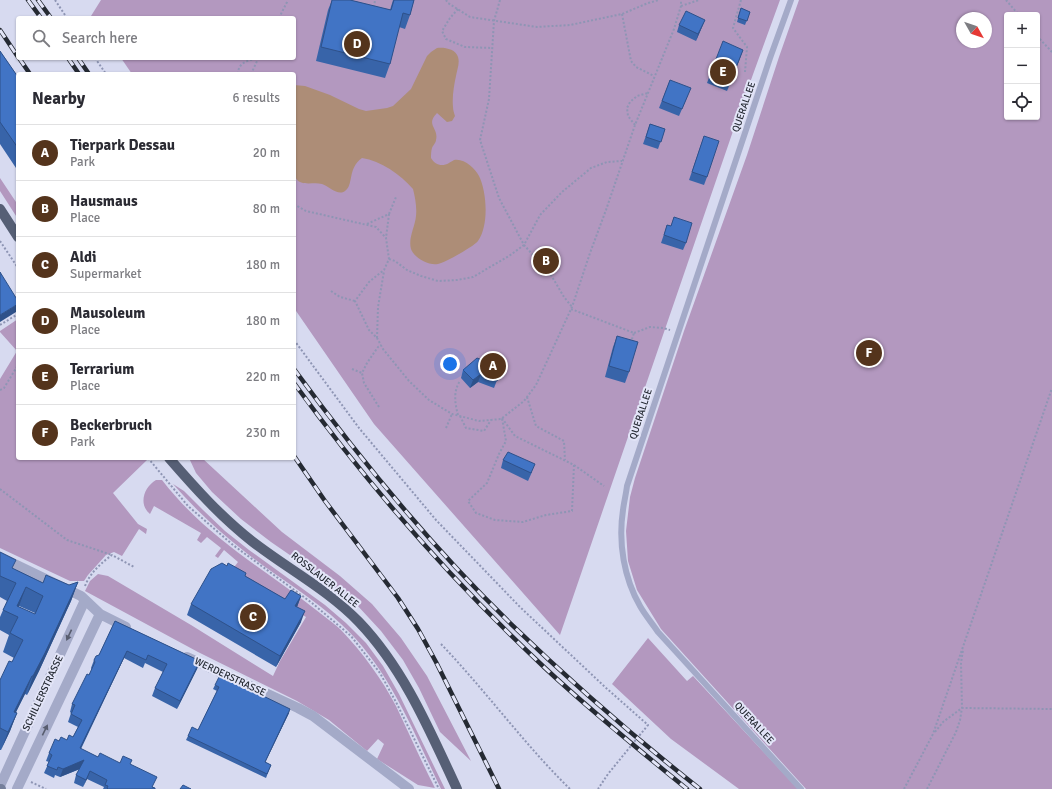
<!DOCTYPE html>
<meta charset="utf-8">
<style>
:root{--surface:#fff;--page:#f7f7f7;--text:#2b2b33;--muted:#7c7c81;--line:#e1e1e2;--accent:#54341c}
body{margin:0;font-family:Signika,sans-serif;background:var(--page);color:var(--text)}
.controls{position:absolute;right:12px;top:12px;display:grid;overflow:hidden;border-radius:4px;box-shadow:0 1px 3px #0004}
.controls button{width:36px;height:36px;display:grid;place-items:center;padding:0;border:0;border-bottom:1px solid var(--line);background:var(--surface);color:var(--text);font:20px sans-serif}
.compass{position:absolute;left:956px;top:12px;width:36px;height:36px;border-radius:50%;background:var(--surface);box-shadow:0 1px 3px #0004;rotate:130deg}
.you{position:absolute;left:450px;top:364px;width:14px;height:14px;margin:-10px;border:3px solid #fff;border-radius:50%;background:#1a73e8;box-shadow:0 0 0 6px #1a73e833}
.badge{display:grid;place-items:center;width:26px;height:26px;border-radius:50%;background:var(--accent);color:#fff;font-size:13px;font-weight:700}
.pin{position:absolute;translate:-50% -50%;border:2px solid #fff;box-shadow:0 1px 4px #0006}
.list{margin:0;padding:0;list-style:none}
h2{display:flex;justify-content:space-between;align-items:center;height:52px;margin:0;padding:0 16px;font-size:17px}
h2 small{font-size:13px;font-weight:400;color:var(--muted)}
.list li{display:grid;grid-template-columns:26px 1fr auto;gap:12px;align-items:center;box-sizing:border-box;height:56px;padding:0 16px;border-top:1px solid var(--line)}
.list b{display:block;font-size:15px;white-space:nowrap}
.list p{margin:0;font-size:13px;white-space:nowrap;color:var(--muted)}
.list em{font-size:13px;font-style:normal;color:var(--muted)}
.icon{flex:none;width:22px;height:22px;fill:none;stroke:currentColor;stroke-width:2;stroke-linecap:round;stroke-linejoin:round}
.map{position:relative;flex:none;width:1052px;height:789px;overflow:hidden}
.search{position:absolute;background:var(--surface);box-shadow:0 1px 3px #0004;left:16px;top:16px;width:280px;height:44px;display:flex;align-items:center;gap:10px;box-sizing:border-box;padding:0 14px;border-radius:4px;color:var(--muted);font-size:15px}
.panel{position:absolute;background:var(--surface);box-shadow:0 1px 3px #0004;left:16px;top:72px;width:280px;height:388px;border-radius:4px}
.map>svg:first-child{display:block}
.green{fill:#b398bf;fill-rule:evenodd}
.water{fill:#ad8d77}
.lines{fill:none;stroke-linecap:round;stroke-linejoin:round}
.path{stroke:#8e95b4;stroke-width:2;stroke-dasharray:2 2;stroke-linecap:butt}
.service{stroke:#a4aac8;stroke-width:6}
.minor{stroke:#a4aac8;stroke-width:10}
.secondary{stroke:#757f9b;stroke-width:10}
.primary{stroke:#565f75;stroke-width:10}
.rail-casing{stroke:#252a33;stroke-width:4.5}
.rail{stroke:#e3e5f8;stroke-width:3;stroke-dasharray:9;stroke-linecap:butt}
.wall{fill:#3864a9;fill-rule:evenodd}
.shaded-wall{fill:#2e518a}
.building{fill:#4174c5;stroke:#2e518a;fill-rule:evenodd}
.oneway{fill:#585d6f}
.labels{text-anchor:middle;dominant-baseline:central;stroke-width:4;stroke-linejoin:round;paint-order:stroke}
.street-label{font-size:10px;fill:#252a33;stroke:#e3e5f8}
</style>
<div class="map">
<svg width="1052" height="789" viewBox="0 0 1052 789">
<rect width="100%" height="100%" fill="#d7daf0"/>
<path class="green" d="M101 0H780L743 102 560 635 374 424 294 308V74H132L121 58H294V18H93L91 16Z
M799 0H1052V789H806L661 629 637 590 628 561 626 531 630 497 635 478 684 331 747 155 779 57ZM1007 15H1037V117H1007ZM962 18H986V42H962Z
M0 178 18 205V219L0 191Z
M18 319V458H146L147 460 113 493 138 524 147 529 146 534 139 529 122 556 114 552 106 555 88 575 84 581H70L0 548V379L17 351 0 332V331Z
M189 458H202L282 532 340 576 372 604 401 638 427 676 471 761 440 732 419 688 403 660 381 631 356 604 326 580 271 542 241 519 212 492 196 473Z
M156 480H162C196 524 238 553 283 585 299 597 314 608 329 620 333 623 337 626 341 630 362 652 382 679 396 706 409 733 421 761 435 788L418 785 377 759 384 744 378 739 367 751 329 720 297 701 198 652 85 591 90 581 98 574 108 576 191 625 273 676 280 661 306 617 232 570 238 562 224 550 218 558 215 556 221 548 207 537 201 543 197 540 201 533 154 506 150 514C138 504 144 487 156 480Z
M173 484 184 491 203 510 225 531 249 550 325 605 346 623 366 643 383 666 399 694 445 789H441C413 731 389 668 341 624 311 596 275 576 244 551 218 531 195 509 173 484Z
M648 638 687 681 693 676 798 789H739L671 739 612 684Z"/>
<path class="water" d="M437 48C444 47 456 49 458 57 460 63 457 70 456 76 454 85 452 97 453 107 453 110 454 113 455 116L452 121 447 122 437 113C425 125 439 128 436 140 436 143 433 145 432 148 431 151 431 155 431 158 435 165 442 167 449 163 450 162 453 161 454 160 464 158 475 168 479 176 487 192 489 226 478 241 473 247 446 262 438 264 429 266 414 258 411 249 408 238 415 227 416 216 417 207 415 197 413 189 400 174 381 161 362 158 347 169 354 185 345 191 338 196 330 187 322 184 315 182 307 185 300 182 297 181 296 178 294 175V85L305 86 330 95 359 109 366 111 387 108 393 106 411 89 427 56 431 52Z"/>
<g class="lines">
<path class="path" d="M55 0 67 18
M446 0 448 3 470 17 537 27 570 25 622 14 648 3 659 0
M500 0 494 21 489 99 480 140 499 198 524 245 551 275 564 297 572 307
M741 0 733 28 747 47 745 72
M1006 0 1019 15
M681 6 699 0
M374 7 375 0
M458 9 450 18 442 31 446 39 465 47 492 48
M622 14 631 61 636 67 654 76
M279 18 287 2V0
M1037 36 1052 52
M95 58 106 74
M238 74C238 62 249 60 259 58
M251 74 258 59
M635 125 628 116 627 108 630 102 637 96 648 93
M294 204 306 211 376 227 386 238 389 259 384 270 369 282 355 301 369 330 377 338 383 349 409 381 429 400 452 414 479 421 501 419 524 401 536 385 572 307 590 253 606 210 635 125 674 29 681 6V0
M389 214 396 197
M367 224 389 214 386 238
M0 241 18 268
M389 259 395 261 407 270 421 276 438 281 457 280 473 277 509 256 524 245 540 215 562 192 591 168 607 162 622 161
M331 291 340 297 355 301
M571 309 634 333 631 342
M0 325 18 314
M634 333 650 327 663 328 670 330
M377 338 378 307 384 271
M294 340 359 428 436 520 520 607 605 687 648 725 608 774 598 789
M352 369 362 373
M0 390 4 388 18 365
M527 397 536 426 564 441 565 460
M379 407 364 383 362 373 367 363 378 347 381 345
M458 415C455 404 453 391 460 381
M460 416 466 428 484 431 491 420
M502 418 515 436 574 465 572 511 546 515 523 522 495 520 476 513 468 501 487 483 499 454 506 441Z
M446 428 452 414
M148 458 188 506 233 545 312 603 351 636 380 673 396 702 439 789
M574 465 604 486
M0 489 67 540 112 555
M85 586C90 573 101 563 112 555L134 567
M441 644C486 691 524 744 570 789
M935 732 943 722 962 708 1052 709
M31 782 46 789
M904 789 933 734 1052 388
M927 789 956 732 960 720 962 708 961 663 963 650"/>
<path class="service" d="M791 0 770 58 627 486C626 494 624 502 623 510 618 543 624 578 640 606 645 615 652 623 658 632L801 789"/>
<path class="minor" d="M0 557 81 596 100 614 126 627
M187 657 298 708 313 716 409 789
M0 786 85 600
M17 789 100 614"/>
<path class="secondary" d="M0 789H1"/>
<path class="primary" d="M0 209 18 237
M169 458C195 488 221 517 253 542 288 569 328 590 359 622 404 669 430 731 457 789"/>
<g class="rail-casing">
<path id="rail" d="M28 0 41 18
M38 0 51 18
M0 30 18 57
M19 58 30 74
M68 58 79 74
M78 58 89 74
M294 369C359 458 430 545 509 622 570 681 634 737 700 789
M294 383C368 485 452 581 545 668 590 710 639 750 687 789
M294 456 325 501 398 598 418 629 436 662 499 789"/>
</g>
<use href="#rail" class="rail"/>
</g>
<path class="wall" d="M332 0H350L390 10 393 0H414L410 15 405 29 399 27 390 64 385 78 316 61 328 10Z
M741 8 750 12 745 25 737 22Z
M705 20 696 41 677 32 679 25Z
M743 50 727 91 707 83 711 72Z
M0 51 18 77V171L0 144Z
M670 80 688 95 679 116 659 108Z
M650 124 665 129 658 149 643 144Z
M704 136 707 177 704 185 689 180Z
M674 217 686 243 683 250 661 243 667 225 671 226Z
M617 336 629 372 625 383 605 377 613 347Z
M463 370 499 375 494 388 478 382 470 388 461 378Z
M503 460 532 472 528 481 501 468Z
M0 552 12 568 43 583 69 585 78 582 71 601 39 671 27 695 25 694 16 712 17 713 10 731 1 750H0V680L12 662 14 658 3 652 9 635 0 630V617L7 601 0 597ZM19 606 35 613V614L19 607Z
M245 576 285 599 301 596 297 607 301 622 276 667 187 615 191 604Z
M115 621 200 661 197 669 177 709 152 696 155 688 163 672 145 663 143 668 124 658 81 749 98 757 120 763 131 765 155 789H103L104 787 87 779 83 787 74 783 76 775 80 769 60 777 55 775 54 778 44 773 49 762 46 761 49 753 59 741 67 740 73 737 78 727 68 722 71 713 70 712 72 704 89 675 92 670 91 668 94 660 99 655Z
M215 685 289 713 265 762 271 765 266 778 186 740 188 736 198 730 217 691 213 689Z"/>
<path class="shaded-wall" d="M705 20 696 41 698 34Z
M743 50 739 61 727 91 731 80Z
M18 304V306L16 312 0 322V315Z
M481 374 478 382 470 388 473 380Z
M78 582 71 601 39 671 27 695 33 676Z
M26 587 19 606 14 615 17 606Z
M301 596 297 607 295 606Z
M305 611 301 622 276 667 280 656Z
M127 651 124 658 77 756 80 748Z
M200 661 197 669 177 709 180 701Z
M32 676 25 694 7 730 14 712Z
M290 709 289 713 264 765 265 762Z
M17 713 10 731 1 750 8 732Z
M84 760 82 768 60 777 63 769Z
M90 771 87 779 83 787 86 780Z"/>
<path class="building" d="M332 0H350L391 10 394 0H414L410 15 403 13 390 64 321 47Z
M741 8 750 12 747 21 738 18Z
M686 11 705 20 698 34 679 25Z
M723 41 743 50 731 80 711 72Z
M0 51 18 77V148L0 122Z
M670 80 691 88 682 109 662 101Z
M650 124 665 129 661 142 646 137Z
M704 136 719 141 707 177 692 172Z
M674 217 692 223 686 243 664 235 667 225 671 226Z
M0 272 18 301V304L0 315Z
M617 336 638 342 629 372 609 366Z
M477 358 502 368 497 381 481 374 473 380 463 370Z
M508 452 535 464 531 473 503 460Z
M0 552 16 560 12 568 43 583 46 575 69 585 78 582 45 653 33 676H32L14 712 17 713 8 732 0 728V680L9 661 12 662 23 640 10 633 18 617 3 610 16 583 0 576ZM26 587 43 596 35 614 17 606Z
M222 563 227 566 228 563 246 573 245 576 285 599 291 590 301 596 295 606 305 611 280 656 191 604 211 569Z
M115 621 200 661 180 701 155 688 167 664 148 655 146 660 127 651 80 748 98 757 100 753 120 763 123 756 132 760 130 764 157 777 152 787 155 788V789H108L107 788 108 786 105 785 107 780 90 771 86 780 76 775 84 760 63 769 58 767 57 770 47 766 52 755 49 753 55 739 59 741 61 737 67 740 69 735 73 737 82 720 71 714 75 705 72 704 87 674 89 675 95 662 94 660 96 656 99 655Z
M220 675 290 709 265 762 271 765 267 774 188 736 192 727 198 730 219 687 215 685Z
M183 785 191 789H180Z"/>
<defs><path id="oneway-solid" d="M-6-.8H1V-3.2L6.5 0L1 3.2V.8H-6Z"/></defs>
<g class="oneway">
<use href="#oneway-solid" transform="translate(69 635) rotate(115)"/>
<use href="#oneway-solid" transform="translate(45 730) rotate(-64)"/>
</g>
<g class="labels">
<g class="street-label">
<text transform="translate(744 107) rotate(-71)">QUERALLEE</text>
<text transform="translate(641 414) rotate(-72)">QUERALLEE</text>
<text transform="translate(325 580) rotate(38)">ROSSLAUER ALLEE</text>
<text transform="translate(230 677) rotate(25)">WERDERSTRASSE</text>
<text transform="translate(43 693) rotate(-65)">SCHILLERSTRASSE</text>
<text transform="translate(754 723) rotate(47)">QUERALLEE</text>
</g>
</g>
</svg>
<div class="controls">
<button>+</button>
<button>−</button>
<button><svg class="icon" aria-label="locate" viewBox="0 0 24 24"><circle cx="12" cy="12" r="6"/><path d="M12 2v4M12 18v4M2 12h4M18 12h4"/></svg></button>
</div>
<svg class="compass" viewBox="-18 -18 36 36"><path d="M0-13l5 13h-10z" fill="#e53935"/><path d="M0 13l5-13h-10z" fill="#7c7c81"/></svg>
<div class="you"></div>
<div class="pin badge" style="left:493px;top:366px">A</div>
<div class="pin badge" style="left:546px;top:261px">B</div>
<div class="pin badge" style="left:253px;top:617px">C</div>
<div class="pin badge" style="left:357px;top:44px">D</div>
<div class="pin badge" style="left:723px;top:72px">E</div>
<div class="pin badge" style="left:869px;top:353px">F</div>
<div class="search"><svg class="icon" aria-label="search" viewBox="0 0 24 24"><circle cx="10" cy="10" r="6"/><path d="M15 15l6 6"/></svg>Search here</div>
<section class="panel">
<h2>Nearby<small>6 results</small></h2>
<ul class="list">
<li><span class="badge">A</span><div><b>Tierpark Dessau</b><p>Park</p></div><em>20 m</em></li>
<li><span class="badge">B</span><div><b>Hausmaus</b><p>Place</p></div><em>80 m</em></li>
<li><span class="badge">C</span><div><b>Aldi</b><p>Supermarket</p></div><em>180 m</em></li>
<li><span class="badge">D</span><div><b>Mausoleum</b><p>Place</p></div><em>180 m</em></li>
<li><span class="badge">E</span><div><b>Terrarium</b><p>Place</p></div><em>220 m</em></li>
<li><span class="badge">F</span><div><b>Beckerbruch</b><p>Park</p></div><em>230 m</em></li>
</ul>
</section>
</div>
